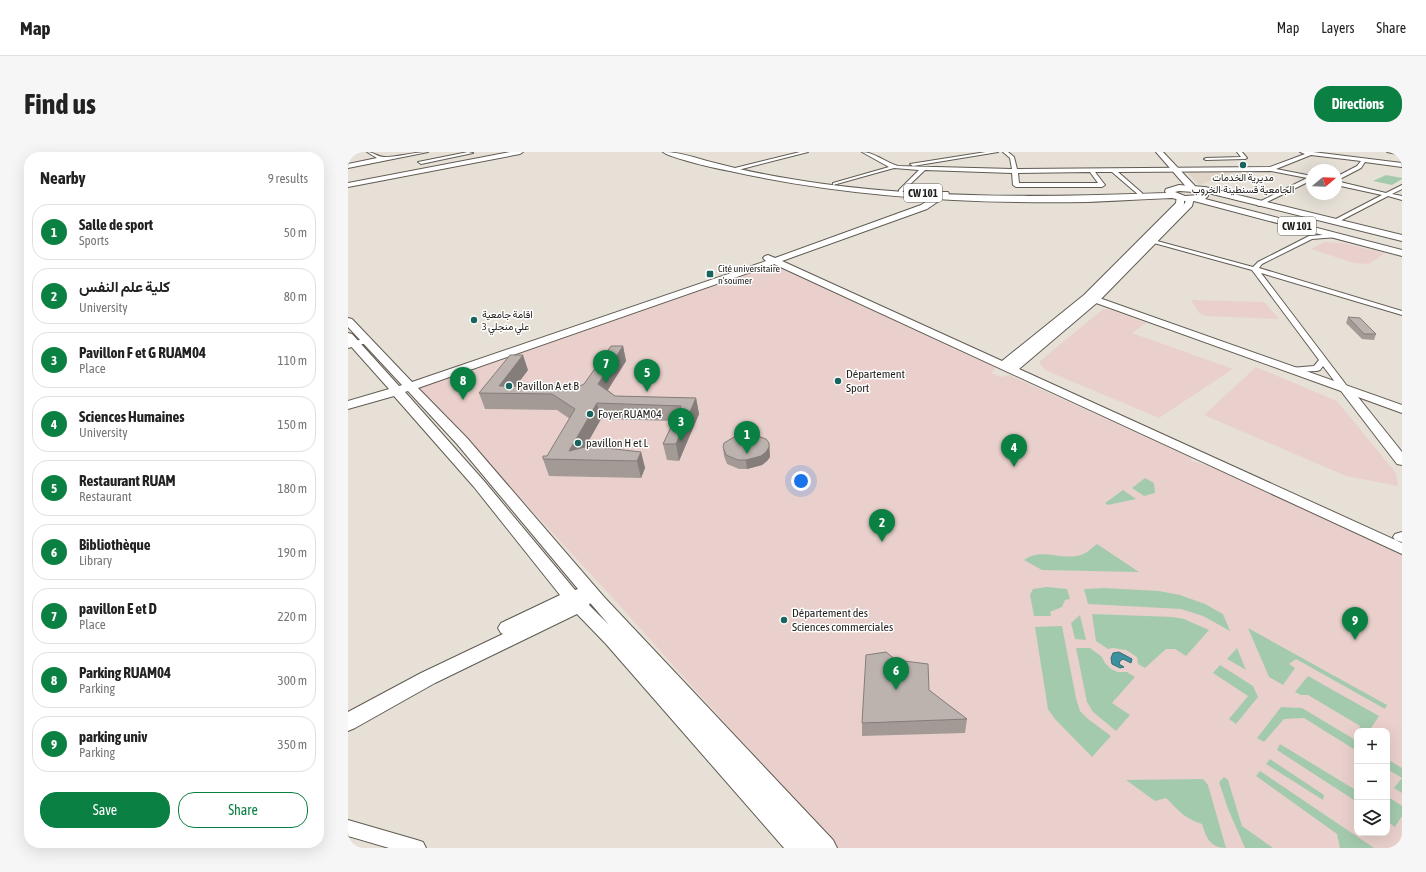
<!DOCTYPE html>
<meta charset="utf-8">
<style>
:root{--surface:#fff;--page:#f6f6f6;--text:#222;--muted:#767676;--line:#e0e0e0;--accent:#0b8043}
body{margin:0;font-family:"Asap Condensed",Vazirmatn,sans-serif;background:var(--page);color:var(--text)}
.controls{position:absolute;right:12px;bottom:12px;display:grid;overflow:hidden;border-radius:8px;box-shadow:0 4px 16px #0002}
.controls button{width:36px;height:36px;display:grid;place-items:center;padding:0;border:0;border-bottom:1px solid var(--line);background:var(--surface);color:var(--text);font:20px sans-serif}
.compass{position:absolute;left:958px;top:12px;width:36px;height:36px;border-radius:50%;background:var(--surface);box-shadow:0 4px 16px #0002;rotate:71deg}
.you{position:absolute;left:453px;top:329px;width:14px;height:14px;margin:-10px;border:3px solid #fff;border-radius:50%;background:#1a73e8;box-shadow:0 0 0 6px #1a73e833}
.badge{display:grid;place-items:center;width:26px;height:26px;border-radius:50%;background:var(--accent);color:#fff;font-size:13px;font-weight:700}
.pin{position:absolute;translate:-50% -33px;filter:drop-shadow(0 1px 2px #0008)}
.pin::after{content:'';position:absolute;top:21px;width:14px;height:12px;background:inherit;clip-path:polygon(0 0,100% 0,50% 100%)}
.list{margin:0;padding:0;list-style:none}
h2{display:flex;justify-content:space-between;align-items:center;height:52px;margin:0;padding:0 16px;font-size:17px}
h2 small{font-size:13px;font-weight:400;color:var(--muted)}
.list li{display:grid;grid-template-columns:26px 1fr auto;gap:12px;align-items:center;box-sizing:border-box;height:56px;margin:0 8px 8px;padding:0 8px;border:1px solid var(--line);border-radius:16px}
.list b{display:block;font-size:15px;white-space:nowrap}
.list p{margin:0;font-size:13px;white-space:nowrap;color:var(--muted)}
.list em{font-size:13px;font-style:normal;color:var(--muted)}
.actions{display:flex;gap:8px;padding:12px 16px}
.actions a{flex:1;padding:9px 0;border:1px solid var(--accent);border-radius:16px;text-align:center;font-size:14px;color:var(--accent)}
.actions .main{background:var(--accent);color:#fff}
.icon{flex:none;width:22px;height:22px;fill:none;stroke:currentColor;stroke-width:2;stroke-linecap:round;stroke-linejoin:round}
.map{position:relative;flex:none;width:1054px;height:696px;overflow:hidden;border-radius:16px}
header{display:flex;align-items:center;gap:24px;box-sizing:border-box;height:56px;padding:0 20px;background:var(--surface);border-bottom:1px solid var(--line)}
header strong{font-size:19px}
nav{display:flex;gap:22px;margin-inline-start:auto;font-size:14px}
.intro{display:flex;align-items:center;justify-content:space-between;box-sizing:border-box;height:96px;padding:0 24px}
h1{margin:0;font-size:28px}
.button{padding:10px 18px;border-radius:16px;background:var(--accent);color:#fff;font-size:14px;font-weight:700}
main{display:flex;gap:24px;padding:0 24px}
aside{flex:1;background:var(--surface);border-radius:16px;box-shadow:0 4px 16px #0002}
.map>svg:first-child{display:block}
.built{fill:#e0d5c6}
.education{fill:#ead0cc;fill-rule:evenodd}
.green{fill:#a4caae}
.water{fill:#3b919f;stroke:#336f77}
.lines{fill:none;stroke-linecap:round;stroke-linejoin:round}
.minor-casing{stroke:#605b53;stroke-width:2}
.tertiary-casing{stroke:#605b53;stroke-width:2}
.secondary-casing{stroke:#605b53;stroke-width:2}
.primary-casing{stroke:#605b53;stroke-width:2}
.minor{fill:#fff;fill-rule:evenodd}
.tertiary{fill:#fff;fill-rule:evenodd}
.secondary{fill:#fff;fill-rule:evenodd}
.primary{fill:#fff;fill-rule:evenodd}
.wall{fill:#a39a96}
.shaded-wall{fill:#847d7a}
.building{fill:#bdb3ae;stroke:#847d7a}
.poi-dot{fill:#19645e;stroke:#fff;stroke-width:1.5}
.labels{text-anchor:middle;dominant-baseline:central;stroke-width:3;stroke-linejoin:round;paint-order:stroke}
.far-poi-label{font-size:10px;fill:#211f1b;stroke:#fff;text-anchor:start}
.shield{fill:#fff;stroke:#64625f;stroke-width:1}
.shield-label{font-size:11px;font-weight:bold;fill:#211f1b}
.poi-label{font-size:12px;fill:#211f1b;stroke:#fff;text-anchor:start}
</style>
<header>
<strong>Map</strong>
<nav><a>Map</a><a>Layers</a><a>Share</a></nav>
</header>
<div class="intro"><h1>Find us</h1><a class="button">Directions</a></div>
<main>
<aside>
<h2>Nearby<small>9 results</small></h2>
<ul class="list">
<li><span class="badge">1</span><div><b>Salle de sport</b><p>Sports</p></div><em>50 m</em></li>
<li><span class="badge">2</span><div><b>كلية علم النفس</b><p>University</p></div><em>80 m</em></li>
<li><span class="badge">3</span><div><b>Pavillon F et G RUAM04</b><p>Place</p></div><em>110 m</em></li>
<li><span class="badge">4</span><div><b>Sciences Humaines</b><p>University</p></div><em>150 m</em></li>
<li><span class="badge">5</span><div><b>Restaurant RUAM</b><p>Restaurant</p></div><em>180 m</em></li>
<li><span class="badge">6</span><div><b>Bibliothèque</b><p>Library</p></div><em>190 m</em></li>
<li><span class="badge">7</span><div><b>pavillon E et D</b><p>Place</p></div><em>220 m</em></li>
<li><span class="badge">8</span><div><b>Parking RUAM04</b><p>Parking</p></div><em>300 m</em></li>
<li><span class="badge">9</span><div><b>parking univ</b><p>Parking</p></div><em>350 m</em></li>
</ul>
<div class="actions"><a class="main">Save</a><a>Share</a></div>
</aside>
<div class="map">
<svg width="1054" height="696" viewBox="0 0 1054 696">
<rect width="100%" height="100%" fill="#e6e0d7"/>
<path class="built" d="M889 18 851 33 839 20V19Z"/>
<path class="education" d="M976 90 994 91 1037 101 1021 112 1006 111 963 97Z
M423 112 631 208 643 212 647 217 643 221 654 225 661 223 838 303 843 306 844 309 862 314 1054 403V696H489L264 445 69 235ZM1009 579H1039V681H1009Z
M843 148 916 150 931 167 857 164 851 161Z
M755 157 763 158 798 171 784 181 885 217 811 266 697 218 691 210Z
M908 215 989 249 1048 321 1050 334 998 324 856 263Z"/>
<path class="green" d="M1038 23 1054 26V27L1044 33 1025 29Z
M797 326 806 331 807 341 796 344 784 336Z
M775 338 788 347 760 353 757 351Z
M749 392 791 420 694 418 676 408C693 395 714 409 733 403 739 401 744 396 749 392Z
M699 435 719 437 722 447 717 448 714 455 702 460 703 464H686L682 443 685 437Z
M756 436 811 439 832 443 857 452 875 462 882 479 855 464 833 457 740 452 736 437Z
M744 462 825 465 836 467 861 478 838 504 827 497H818L797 516 790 512 789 505 778 498 765 496 760 497 748 489Z
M732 463 738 488 727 487 723 471Z
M714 474 728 546 732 559 740 567 763 584 744 605 707 567 700 557 687 475Z
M900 476 1039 553 1037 557 948 507 941 512 947 516 935 533 921 525Z
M728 496H742L754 505 757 511 763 517 770 520H779L787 525 764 551 782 563 768 579 745 560 739 550Z
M889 496 898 518 879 507Z
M872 513 905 534 910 545 888 572 881 567 900 544 865 521Z
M960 524 1031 564 1021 579H1010L1012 574 960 543H953L947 540Z
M933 555 954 556 1009 589V599L956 566 936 567 916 590 909 586Z
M932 592 1006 637H1009V650L929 598Z
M922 607 976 643 975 648 918 612Z
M1039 607 1054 616V641L1046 636 1054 626 1039 617Z
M912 619 1026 696H992L989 682 908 624Z
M876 625 880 628 894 674 925 696H897L880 657 871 630Z
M855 627 860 633 878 696C862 696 858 685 854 672 836 666 831 659 818 646L807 649 778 628Z
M1039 644 1054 654V664L1047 675 1039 669Z"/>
<path class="water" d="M771 500 784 507 783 511 775 507 772 509 771 512 776 515 772 516 764 512 763 506 765 501Z"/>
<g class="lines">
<g class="minor-casing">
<path id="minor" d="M19 0C25 0 30 5 36 5 51 5 66 0 80 0L0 16V12L29 6Z
M120 0 125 1 73 12 70 10Z
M452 0H460L390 18 387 16Z
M514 0C526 0 539 11 550 14L664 17 662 6 655 0H660L666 5 669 17 922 15 957 2 952 0H965L1054 11V15L1017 10 1013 16 988 29V25L1009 14 1013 9 963 3 928 17 964 24V28L911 54 909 53V51L959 26 923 19 770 20 794 41V43L792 44 764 20H747L757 33 754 35H668L665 33 664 21 577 18 553 41 551 40V38L571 18 546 16 485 33V31L541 15ZM742 20 750 31H671L670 21Z
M638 0H650L565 14 562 12Z
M889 0H894L899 6 897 7 858 8 856 7 858 6 893 5Z
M1039 0 1054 1V3Z
M988 29 1038 41 1054 33V37L1044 42 1054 44V48L1040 44 988 71H984V69L1034 43 988 33Z
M987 82 989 83V85L964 87 914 112 911 116 1054 159V163L913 121 999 234 1001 236 999 238H993L975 214 972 218 969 219 943 220 942 218 943 216 966 214 971 208 904 118 795 88 798 86 905 115 910 110 961 84Z
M19 186 23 188 22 190 0 196V191Z
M0 668 69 688 75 690 78 696H41L0 684Z"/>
</g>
<g class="tertiary-casing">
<path id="tertiary" d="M740 142 1054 253V261L1010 245 1054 300V313L1049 312 993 239 737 147 735 145 737 143Z
M1054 380V390L1047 388 1045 385 1047 382Z"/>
</g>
<g class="secondary-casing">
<path id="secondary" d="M162 0H175L172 2 0 35V31Z
M808 0H815L847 34V38H841Z
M594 40H600L601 42 579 57 434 109 654 209 736 143 828 51 829 43H832L836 45V52L831 58 837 51 839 44H845L846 46 844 54 751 149 671 217 1054 391V402L426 112 70 236 119 286 256 445 485 688 489 696H436L258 492 229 462 87 531 7 576 0 579V560L73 521 155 482 153 481 150 476 153 471 212 443 126 335 46 244 0 257V249L41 237 0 191V181L4 182 51 234 54 233 0 175V166L4 167 64 230 418 109 415 106 417 104 420 103 427 106 573 53ZM60 239 109 292 230 437 227 438 136 329 57 240ZM242 451 244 453 261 473 241 453Z"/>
</g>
<g class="primary-casing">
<path id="primary" d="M315 0C335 0 353 8 371 12 405 21 441 27 476 32 591 47 702 45 818 41L817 39 818 37 831 33 857 35 1054 83V89L860 41V44L857 47 1054 98V104L846 49H837L824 46C796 47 767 49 739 50 619 52 499 45 382 19 370 17 322 6 315 0ZM831 39 846 40 852 43 837 44 827 40Z"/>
</g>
<use href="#minor" class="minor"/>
<use href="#tertiary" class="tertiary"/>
<use href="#secondary" class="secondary"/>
<use href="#primary" class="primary"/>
</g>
<path class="wall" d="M1000 165 1028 182 1026 188 1014 187 998 171Z
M275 194 278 209 260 238 267 244 348 246 351 262 331 309 319 308 315 292 326 269 253 267 237 295 293 300 297 316 293 326 201 324 195 307 199 304 222 267 209 258 137 257 131 241 180 218 168 234 230 235 236 232Z
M421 291 422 305 419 309 414 313 399 317H391L379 312 376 304 375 295Z
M581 538 619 567 617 581 514 584V571Z"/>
<path class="shaded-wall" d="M275 194 278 209 254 247 250 232Z
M175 203 180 218 162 242 151 234Z
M348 246 351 262 331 309 328 292Z
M249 251 253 267 230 308 221 299Z
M421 291 422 305 419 309 414 313 399 317 398 308Z
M293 300 297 316 293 326 289 309Z"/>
<path class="building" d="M1000 165 1012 166 1028 182H1016Z
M263 194H275L250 232 267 244 348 246 328 292H315L333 254 249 251 221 299 241 294 293 300 289 309 195 307V304H199L227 257 204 242 131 241 162 203H175L151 234 230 235 236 232Z
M400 282 407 283 418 287 421 291V295L418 300 413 304 398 308H390L378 303 375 295 376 291 386 285Z
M538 500 548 508 580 512 581 538 619 567 514 571 518 503Z"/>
<g class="poi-dot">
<circle cx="895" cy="13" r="4"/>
<rect x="358" y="118" width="8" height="8" rx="2"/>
<circle cx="126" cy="168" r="4"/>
<circle cx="490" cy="229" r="4"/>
<circle cx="161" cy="234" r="4"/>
<circle cx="242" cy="262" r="4"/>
<circle cx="230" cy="291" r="4"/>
<circle cx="436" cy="468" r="4"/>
</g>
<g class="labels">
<g class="far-poi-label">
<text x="895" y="25" text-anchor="middle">مديرية الخدمات<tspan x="895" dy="12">الجامعية قسنطينة-الخروب</tspan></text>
<text x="370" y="116">Cité universitaire<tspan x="370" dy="12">n'soumer</tspan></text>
<text x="134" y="162">اقامة جامعية<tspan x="134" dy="12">علي منجلي 3</tspan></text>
</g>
<g class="shield">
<rect x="556" y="32" width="38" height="18" rx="3"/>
<rect x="930" y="65" width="38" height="18" rx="3"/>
</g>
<g class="shield-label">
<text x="575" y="41">CW 101</text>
<text x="949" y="74">CW 101</text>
</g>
<g class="poi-label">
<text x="498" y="222">Département<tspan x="498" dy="14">Sport</tspan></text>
<text x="169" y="234">Pavillon A et B</text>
<text x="250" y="262">Foyer RUAM04</text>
<text x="238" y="291">pavillon H et L</text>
<text x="444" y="461">Département des<tspan x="444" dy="14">Sciences commerciales</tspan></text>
</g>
</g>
</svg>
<div class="controls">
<button>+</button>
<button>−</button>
<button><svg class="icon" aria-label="layers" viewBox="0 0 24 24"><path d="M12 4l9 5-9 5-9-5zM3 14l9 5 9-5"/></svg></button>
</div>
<svg class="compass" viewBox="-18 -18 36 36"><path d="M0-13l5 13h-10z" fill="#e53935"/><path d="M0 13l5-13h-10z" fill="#767676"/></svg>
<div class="you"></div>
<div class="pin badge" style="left:399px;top:302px">1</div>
<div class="pin badge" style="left:534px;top:390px">2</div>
<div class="pin badge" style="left:333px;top:289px">3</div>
<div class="pin badge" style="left:666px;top:315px">4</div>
<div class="pin badge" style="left:299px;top:240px">5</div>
<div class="pin badge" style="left:548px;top:538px">6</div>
<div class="pin badge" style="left:258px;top:231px">7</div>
<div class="pin badge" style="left:115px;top:248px">8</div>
<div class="pin badge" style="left:1007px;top:488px">9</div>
</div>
</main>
